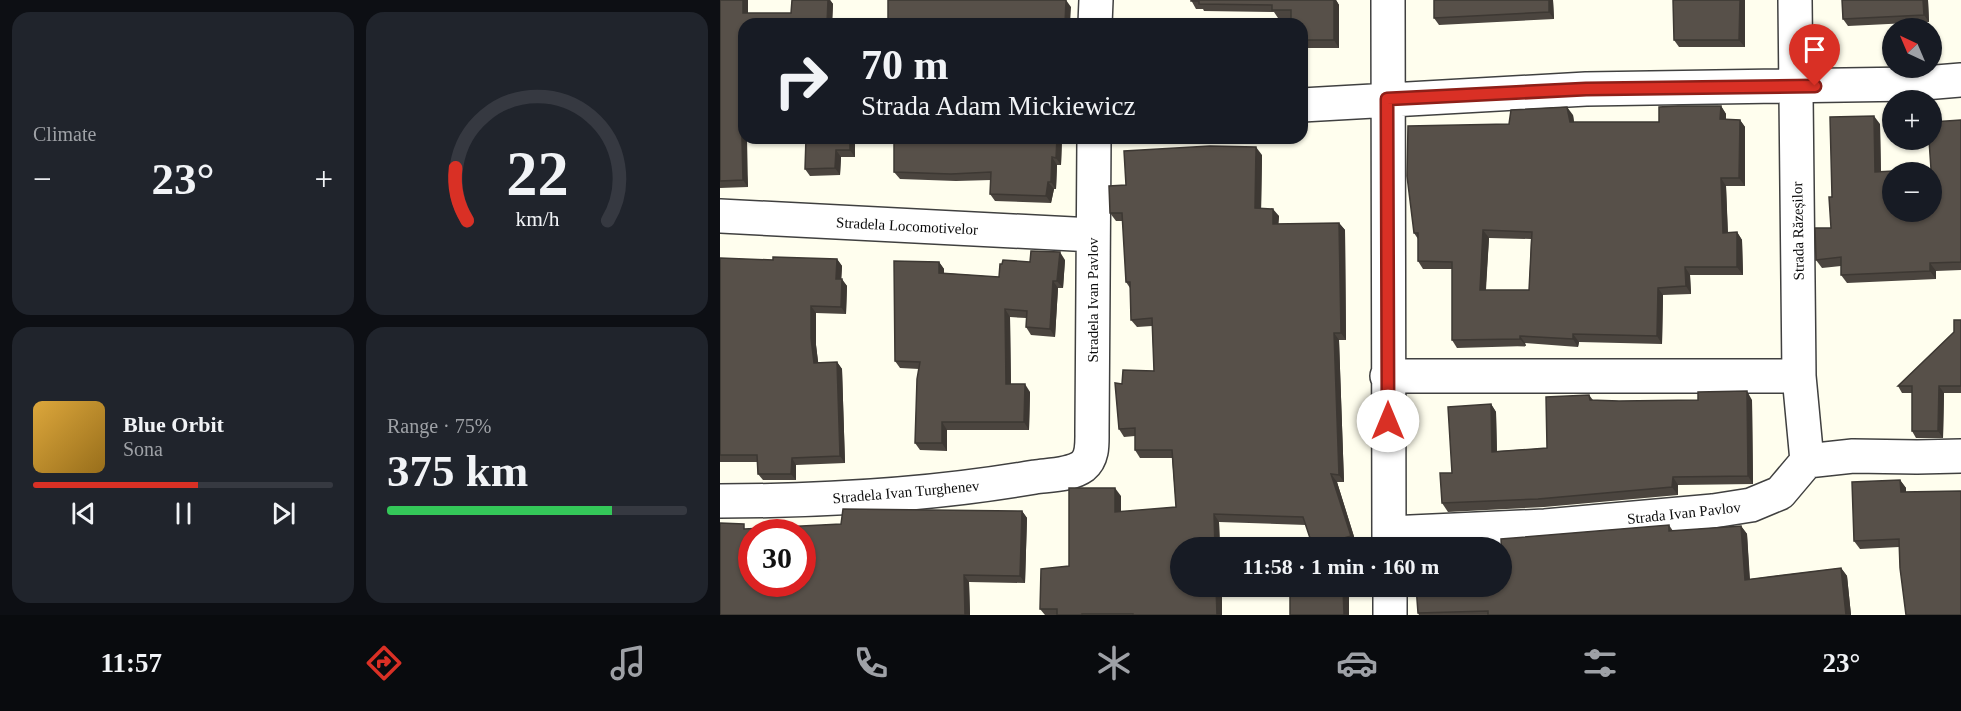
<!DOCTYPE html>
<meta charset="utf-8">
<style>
:root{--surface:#171b24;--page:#20242c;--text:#f1f3f6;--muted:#9ea1a6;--line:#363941;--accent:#d93025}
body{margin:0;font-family:"Times New Roman",serif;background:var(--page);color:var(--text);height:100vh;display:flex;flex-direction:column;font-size:22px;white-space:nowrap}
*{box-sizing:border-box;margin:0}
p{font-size:20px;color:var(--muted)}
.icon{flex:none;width:33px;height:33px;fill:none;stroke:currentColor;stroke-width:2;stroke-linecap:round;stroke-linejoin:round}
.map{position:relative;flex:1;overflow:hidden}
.panel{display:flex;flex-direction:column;gap:12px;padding:12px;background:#0d0f14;width:720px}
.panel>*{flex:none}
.guide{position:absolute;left:18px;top:18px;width:570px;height:126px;border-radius:18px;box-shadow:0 2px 4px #0004;background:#171b24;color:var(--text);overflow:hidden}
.needle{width:39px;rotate:316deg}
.buttons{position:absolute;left:1162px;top:18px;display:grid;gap:12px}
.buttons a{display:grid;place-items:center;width:60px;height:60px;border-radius:50%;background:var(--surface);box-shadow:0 2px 4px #0004;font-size:30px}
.speed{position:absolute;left:18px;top:519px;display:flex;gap:12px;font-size:30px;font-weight:700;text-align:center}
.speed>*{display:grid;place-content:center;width:78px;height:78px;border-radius:50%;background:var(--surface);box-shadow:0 2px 4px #0004;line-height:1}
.speed .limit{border:9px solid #d22;background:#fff;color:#111}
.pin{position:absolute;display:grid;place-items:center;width:51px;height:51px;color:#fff;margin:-62px -26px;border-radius:50% 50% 50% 0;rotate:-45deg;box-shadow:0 0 6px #0007}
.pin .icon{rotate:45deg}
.me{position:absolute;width:66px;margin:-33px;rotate:0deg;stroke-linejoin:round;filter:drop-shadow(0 0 4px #0008)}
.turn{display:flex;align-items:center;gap:21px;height:126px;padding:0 24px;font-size:27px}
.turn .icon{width:78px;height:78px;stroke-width:2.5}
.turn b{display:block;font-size:42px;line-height:51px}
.big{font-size:45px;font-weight:800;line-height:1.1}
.panel .tile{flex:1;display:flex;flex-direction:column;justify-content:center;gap:9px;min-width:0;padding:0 21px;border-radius:18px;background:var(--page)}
.panel .dial{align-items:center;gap:0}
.dial svg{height:156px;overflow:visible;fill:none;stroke:var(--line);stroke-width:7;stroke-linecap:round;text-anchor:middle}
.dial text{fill:var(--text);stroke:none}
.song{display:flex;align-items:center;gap:18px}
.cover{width:72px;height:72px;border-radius:9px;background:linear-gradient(135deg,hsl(40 70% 55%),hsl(40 70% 35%))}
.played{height:6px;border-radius:3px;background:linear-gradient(90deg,var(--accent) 55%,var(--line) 55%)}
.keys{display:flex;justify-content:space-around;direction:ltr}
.heat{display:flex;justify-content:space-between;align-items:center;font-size:33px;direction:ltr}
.charge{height:9px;border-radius:4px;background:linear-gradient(90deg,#34c759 75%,var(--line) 0)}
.panel .tiles{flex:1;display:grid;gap:12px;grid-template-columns:repeat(2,1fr)}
.trip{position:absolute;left:450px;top:537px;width:342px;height:60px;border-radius:30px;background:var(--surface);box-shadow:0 2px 4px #0004;font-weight:800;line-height:60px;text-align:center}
.tab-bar{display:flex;height:96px;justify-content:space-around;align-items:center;background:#090b0e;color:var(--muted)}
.tab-bar .icon{width:42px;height:42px}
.tab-bar .selected{color:var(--accent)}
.tab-bar b{font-size:27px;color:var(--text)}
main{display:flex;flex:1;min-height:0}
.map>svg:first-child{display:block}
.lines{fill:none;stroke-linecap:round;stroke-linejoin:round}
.minor-casing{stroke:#404040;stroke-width:36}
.minor{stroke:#fff;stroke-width:33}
.wall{fill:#4b453f;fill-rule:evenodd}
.shaded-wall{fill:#3d3833}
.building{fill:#575049;stroke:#3d3833;stroke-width:1.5;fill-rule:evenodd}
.route-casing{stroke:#8d1f18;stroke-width:15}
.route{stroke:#d93025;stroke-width:10}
.labels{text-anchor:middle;stroke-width:6;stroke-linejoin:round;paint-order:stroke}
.street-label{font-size:15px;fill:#0d0d0d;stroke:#fff}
</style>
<main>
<section class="panel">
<div class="tiles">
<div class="tile"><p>Climate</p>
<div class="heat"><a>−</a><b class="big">23°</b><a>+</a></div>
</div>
<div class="tile dial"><svg viewBox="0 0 100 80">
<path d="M14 69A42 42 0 1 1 86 69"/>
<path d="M14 69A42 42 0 0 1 8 42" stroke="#d93025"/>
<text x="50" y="56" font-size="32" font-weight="700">22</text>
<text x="50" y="72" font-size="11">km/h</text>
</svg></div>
<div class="tile">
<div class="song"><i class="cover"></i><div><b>Blue Orbit</b><p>Sona</p></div></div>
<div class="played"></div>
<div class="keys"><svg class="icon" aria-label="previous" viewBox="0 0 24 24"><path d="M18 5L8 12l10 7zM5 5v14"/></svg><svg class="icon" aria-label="pause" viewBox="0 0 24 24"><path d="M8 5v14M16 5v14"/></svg><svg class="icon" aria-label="next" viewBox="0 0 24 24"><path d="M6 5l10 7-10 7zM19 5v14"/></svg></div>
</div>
<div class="tile"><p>Range · 75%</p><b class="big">375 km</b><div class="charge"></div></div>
</div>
</section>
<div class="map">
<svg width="1241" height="615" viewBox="0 0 1241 615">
<rect width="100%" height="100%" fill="#fffeee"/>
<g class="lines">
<defs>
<path id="minor" d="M668,0l1,548
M1075,0l4,376 8,85
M375,24l1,-24
M582,105l284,-16 326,-5 49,-4
M0,216l373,19
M667,376h412
M0,501c105,0 211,-6 315,-24 15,-2 36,-2 48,-11 10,-8 9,-22 9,-34l2,-294
M669,533l156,-7 168,-15 38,-6 29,-12 27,-32 46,-5 64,1 44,-1
M670,586v29"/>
</defs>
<use href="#minor" class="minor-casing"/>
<use href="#minor" class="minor"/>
</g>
<path class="wall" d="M0,0l28,13h43l1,-13h38l3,4 -1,20h-88v114l4,49 -28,1z
M471,0h145l3,5v43h-37v-24l-11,-6h-13l-4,-6 -70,-1 -1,-2h-7z
M714,0h119l1,19 -115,6 -5,-7z
M1025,0v47h-66l-5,-7z
M1122,0h86l1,22 -81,4 -5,-7z
M1001,106l5,8v5l14,1 5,7v59h-19l2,47 9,-1 5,8 1,35h-53l1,19 -28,1 -1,49 -83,-2 -1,5 -53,-4 1,3 -69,2 -5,-8v-71h-29l-5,-8v-22l-4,-6 95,-109 64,-9 1,7h85zM769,238l42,1 -2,51h-43z
M1241,120v150l-25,1v8l-89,4 -6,-8v-9l-19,2 -6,-8 15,-32 1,-31 48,-73 1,48 50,-3z
M86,138h256l-1,27h-4l-1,24h-2l-3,14 -56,-2 -5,-7 1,-14 -35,1 -56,-2 -6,-7v-31l-39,-1v17h-14l-1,18 -30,1 -5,-7z
M542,155l-1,53 18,8 -1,8 61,-1 6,7 1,110h-7l5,142h-7l19,61 -14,5h-29l-7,-23 -87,-3 1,26h-40v38h39l3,4v25h-177l-5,-6 29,-43 52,-70v16l55,-5 -4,-49h-32l-5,-8v-14l-11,1 -5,-8 3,-45 32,-13 -2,-45 -15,1 -6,-7 -1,-32 -4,-6 -3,-61h-7l-6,-8 16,-28z
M0,258l53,2 64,-1 5,7 -1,13 6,7 -1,28 -30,-1v32l2,17h19l5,7 3,94 -49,2v15h-33l-5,-6 -1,-12h-37z
M345,260l-2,28h-5l-3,49 -24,-2 -5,-8v-9l-16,-1 1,67 19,8 -1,38h-82v21l-27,-1 -5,-7 4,-74 -19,-1 -5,-7 44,-99 5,7v4l55,4 31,-15z
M1241,320v73h-17l-1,45h-27l-4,-7v-38h-10l-4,-7 56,-54z
M869,395l4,5 26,1 133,-1 1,84 -75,1v10l-134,12 -96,5 -6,-9 10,-30 39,-69 5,8 1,39 50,-3z
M1180,480l6,8v4l-7,55 -39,2 -6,-8z
M302,511l5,7 -2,65 -56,-1 1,33h-250l28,-86 93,-5z
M949,525l4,6 68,-5 6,8 3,45 91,-11 6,8 4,39h-432l-1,-2z"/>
<path class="shaded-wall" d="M23,0h5v21l-5,-8z
M108,0h2l3,4 -1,20h-5z
M346,0l5,7 -1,17h-5z
M611,0h5l3,5v43l-5,-8z
M829,0h4l1,19 -5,-7z
M1020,0h5v47l-6,-7z
M1203,0h5l1,22 -5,-7z
M21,100l3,4v34h3l1,49 -5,-7z
M1001,106l5,8v13l-6,-8z
M847,107l6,8 2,15 -5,-8z
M1154,116l6,8 1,57 -6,-9z
M1020,120l5,7v59l-6,-8z
M130,138h4l1,2v17l-5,-7z
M337,138h5l-1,27 -5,-7z
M536,147l6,8 -1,61 -6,-8z
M116,150l5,7 -1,18 -5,-7z
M332,157l5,8 -1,24 -5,-7z
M1001,178l5,8 2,54 -5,-7z
M328,182l6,7 -3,14 -5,-7z
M553,209l6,7 -1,16 -5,-8z
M619,223l6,7 1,110 -5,-7z
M763,230l6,8 -4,60 -5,-8z
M1017,232l5,8 1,35 -6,-8z
M340,252l5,8 -2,28 -6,-7z
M117,259l5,7 -1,20 -5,-7z
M219,262l5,7v11l-5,-7z
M1210,263l6,8v8l-6,-8z
M965,267l5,8 1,19 -5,-8z
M122,279l5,7 -1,28 -5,-7z
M333,281l5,7 -3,49 -5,-8z
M938,288l5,7 -1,49 -5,-8z
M91,306l5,7v32l3,24 -5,-6 -3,-25z
M285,309l5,8 1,75 -5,-8z
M614,333l5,7 5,142 -5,-7z
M853,334l6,8 -1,5 -5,-8z
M800,336l5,7 1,3 -6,-7z
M117,362l5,7 3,94 -5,-7z
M305,384l5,8 -1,38 -5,-8z
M1219,386l5,7 -1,45 -5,-7z
M1027,391l5,9 1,84 -5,-8z
M771,404l5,8 1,48 -5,-8z
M222,422l5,8v21l-5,-8z
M72,458l4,7v15l-5,-6z
M611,474l6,8 19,61 -5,-7z
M953,477l5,8v10l-6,-8z
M1180,480l6,8v12l-5,-8z
M395,488l6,8v24l-6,-8z
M302,511l5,7 -2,65 -5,-7z
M494,514l5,8 1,26h-5z
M1021,526l6,8 3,54 -5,-8z
M1121,568l6,8 4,39h-5z
M244,575l5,7 1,33h-5z
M496,586h3l3,4v25h-5z
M623,586h4l2,3v26h-5z"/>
<path class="building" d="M0,0h23v13h48l1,-13h36l-1,24h-83v76h-3l2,80 -23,1z
M168,0h178l-1,24h-177z
M471,0h143v40h-32v-16h-11v-14h-19v-5l-73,-1v-3h-8z
M714,0h115v12l-115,6z
M953,0h67l-1,40h-65z
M1122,0h81l1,15 -81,4z
M958,106h43l-1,13 20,1 -1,58h-18l2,55 14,-1v35h-52l1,19 -28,2 -1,48 -84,-2v5l-53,-3v3l-68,1v-78l-34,-1v-28h-4l-7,-57 1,-50 101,-2 2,-14 56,-3 3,15h89v-15zM763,230l49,2 -3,58h-49z
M1154,116l1,56 56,-3 -2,-29h3v-18l29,-2v142l-31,1v8l-89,4v-18l-25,3 -1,-32h16l-2,-31h3l-2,-80zM1173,172h39v40h-39z
M86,138h44v12h-14l-1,18 -30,1z
M174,138h163l-1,20 -4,-1 -1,25h-3l-2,14 -56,-2 1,-22 -40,2 -57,-2z
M490,146l46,1 -1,61 18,1v15l66,-1 2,110h-7l5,142 -8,-1 20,62 -38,11 -10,-30 -89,-3 1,34h-35v38h36l1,29h-84v-1h-51v1h-25v-6h-17l1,-40 28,-3v-78h46v24l61,-5 -4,-57h-37v-22l-16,1 -4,-46 7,1 1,-14 31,1 -2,-53 -21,2 -1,-38h-4l-4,-69h-12l-1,-27 17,-1 -2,-34z
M311,251l29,1 -3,29h-4l-3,48 -24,-2 1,-16 -22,-2 1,75h19l-1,38h-82v21h-27l2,-64 3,-17 -25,-1 -1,-100 45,1v11l60,4 1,-13h2l1,-4 27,2z
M53,257l64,2 -1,20h6l-1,28 -30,-1v32l3,25 23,-1 3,94 -48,2 -1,16h-33l-1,-19h-37v-197l53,2z
M1234,320h7v66h-22l-1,45h-26v-45h-14l56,-54z
M1027,391l1,85 -75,1 -1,10 -134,12 -96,4 -2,-30h12l-4,-66 43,-3 1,48 55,-4 -1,-51 43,-2 1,5 29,1 79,-1v-8z
M1180,480l1,12 60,-1v124h-55l-6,-47 -1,-29 -45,2 -2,-59z
M123,509l179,2 -2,65 -56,-1 1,40h-245v-92l24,1v5l97,-5zM32,532h50v52h-50z
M949,525v6l72,-5 4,54 96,-12 5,47h-358v-4l-70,2 -2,-27h86v-26l-1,-21z
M570,586h53l1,29h-54z"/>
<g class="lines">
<defs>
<path id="route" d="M668,421l-1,-322 199,-10 229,-3"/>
</defs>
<use href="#route" class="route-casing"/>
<use href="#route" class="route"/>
</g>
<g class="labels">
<g class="street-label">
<text transform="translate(187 226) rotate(3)" y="5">Stradela Locomotivelor</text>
<text transform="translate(1078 231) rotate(-91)" y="5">Strada Răzeșilor</text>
<text transform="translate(373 300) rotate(-90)" y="5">Stradela Ivan Pavlov</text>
<text transform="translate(186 492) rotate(-5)" y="5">Stradela Ivan Turghenev</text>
<text transform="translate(964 513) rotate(-6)" y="5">Strada Ivan Pavlov</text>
</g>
</g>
</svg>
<div class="buttons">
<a><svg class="needle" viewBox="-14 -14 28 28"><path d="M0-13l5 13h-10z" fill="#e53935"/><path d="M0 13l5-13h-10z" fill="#9ea1a6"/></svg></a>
<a>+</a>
<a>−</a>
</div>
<div class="speed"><div class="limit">30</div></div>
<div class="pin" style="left:1095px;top:86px;background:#d93025"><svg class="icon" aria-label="arrive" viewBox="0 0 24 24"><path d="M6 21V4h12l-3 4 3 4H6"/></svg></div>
<svg class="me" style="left:668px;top:421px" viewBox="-20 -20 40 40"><circle r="19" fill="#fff"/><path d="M0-13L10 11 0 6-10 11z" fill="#d93025"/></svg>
<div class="trip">11:58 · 1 min · 160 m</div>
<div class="guide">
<div class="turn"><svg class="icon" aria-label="right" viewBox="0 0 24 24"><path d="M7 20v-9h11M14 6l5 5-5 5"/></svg><div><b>70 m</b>Strada Adam Mickiewicz</div></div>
</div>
</div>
</main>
<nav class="tab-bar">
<b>11:57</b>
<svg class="icon selected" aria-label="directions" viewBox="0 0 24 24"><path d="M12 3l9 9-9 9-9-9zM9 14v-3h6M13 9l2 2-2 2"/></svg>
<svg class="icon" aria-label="music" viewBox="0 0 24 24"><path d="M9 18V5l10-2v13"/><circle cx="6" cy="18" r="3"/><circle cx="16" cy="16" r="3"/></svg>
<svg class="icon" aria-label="phone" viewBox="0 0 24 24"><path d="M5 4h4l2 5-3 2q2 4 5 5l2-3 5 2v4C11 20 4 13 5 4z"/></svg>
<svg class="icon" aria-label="climate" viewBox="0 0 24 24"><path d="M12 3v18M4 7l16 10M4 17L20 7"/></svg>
<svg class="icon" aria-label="car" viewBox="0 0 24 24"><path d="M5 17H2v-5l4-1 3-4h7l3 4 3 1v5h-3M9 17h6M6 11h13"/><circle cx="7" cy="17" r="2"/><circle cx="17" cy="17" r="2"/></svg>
<svg class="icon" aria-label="filters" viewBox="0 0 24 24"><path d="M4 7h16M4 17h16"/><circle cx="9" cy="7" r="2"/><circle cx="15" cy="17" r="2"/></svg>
<b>23°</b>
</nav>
